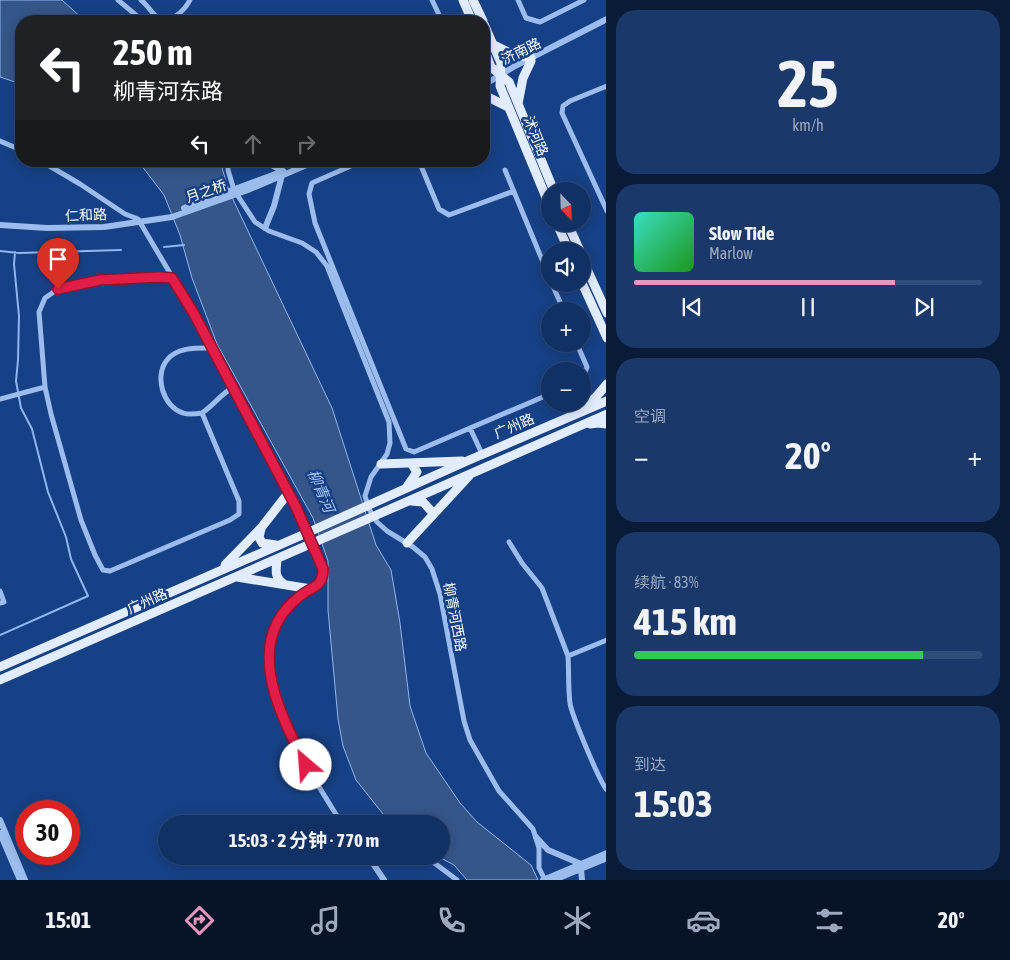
<!DOCTYPE html>
<html lang="zh">
<meta charset="utf-8">
<style>
:root{--surface:#113164;--page:#1a396a;--text:#f1f3f6;--muted:#9ca9bf;--line:#304c78;--accent:#e797bd}
body{margin:0;font-family:"Asap Condensed","Noto Sans SC",sans-serif;background:var(--page);color:var(--text);height:100vh;display:flex;flex-direction:column;font-size:19px;white-space:nowrap}
*{box-sizing:border-box;margin:0}
p{font-size:16px;color:var(--muted)}
.icon{flex:none;width:28px;height:28px;fill:none;stroke:currentColor;stroke-width:2;stroke-linecap:round;stroke-linejoin:round}
.map{position:relative;flex:1;overflow:hidden}
.panel{display:flex;flex-direction:column;gap:10px;padding:10px;background:#091b37;width:404px}
.panel>*{flex:none}
.banner{position:absolute;left:15px;top:15px;width:475px;height:152px;border-radius:20px;box-shadow:0 2px 12px #0003,0 0 0 1px var(--line);background:#202124;color:#fff;overflow:hidden}
.needle{width:32px;rotate:157deg}
.fabs{position:absolute;left:541px;top:182px;display:grid;gap:10px}
.fabs a{display:grid;place-items:center;width:50px;height:50px;border-radius:50%;background:var(--surface);box-shadow:0 2px 12px #0003,0 0 0 1px var(--line);font-size:25px}
.speed{position:absolute;left:15px;top:800px;display:flex;gap:10px;font-size:25px;font-weight:700;text-align:center}
.speed>*{display:grid;place-content:center;width:65px;height:65px;border-radius:50%;background:var(--surface);box-shadow:0 2px 12px #0003,0 0 0 1px var(--line);line-height:1}
.speed .limit{border:8px solid #d22;background:#fff;color:#111}
.pin{position:absolute;display:grid;place-items:center;width:42px;height:42px;color:#fff;margin:-51px -21px;border-radius:50% 50% 50% 0;rotate:-45deg;box-shadow:0 0 5px #0007}
.pin .icon{rotate:45deg}
.me{position:absolute;width:55px;margin:-28px;rotate:333deg;stroke-linejoin:round;filter:drop-shadow(0 0 4px #0008)}
.turn{display:flex;align-items:center;gap:18px;height:105px;padding:0 15px;font-size:22px}
.turn .icon{width:65px;height:65px;stroke-width:2.5}
.turn b{display:block;font-size:35px;line-height:42px}
.lanes{display:flex;align-items:center;height:48px;padding:0 15px;background:#0003;justify-content:center;gap:25px;direction:ltr}
.lanes .off{opacity:.35}
.big{font-size:38px;font-weight:700;line-height:1.1}
.panel .tile{flex:1;display:flex;flex-direction:column;justify-content:center;gap:8px;min-width:0;padding:0 18px;border-radius:20px;background:var(--page)}
.panel .dial{align-items:center;gap:0}
.dial b{font-size:65px;line-height:1}
.song{display:flex;align-items:center;gap:15px}
.cover{width:60px;height:60px;border-radius:8px;background:linear-gradient(135deg,hsl(170 70% 55%),hsl(120 70% 35%))}
.played{height:5px;border-radius:2px;background:linear-gradient(90deg,var(--accent) 75%,var(--line) 75%)}
.keys{display:flex;justify-content:space-around;direction:ltr}
.heat{display:flex;justify-content:space-between;align-items:center;font-size:28px;direction:ltr}
.charge{height:8px;border-radius:4px;background:linear-gradient(90deg,#34c759 83%,var(--line) 0)}
.trip{position:absolute;left:158px;top:815px;width:292px;height:50px;border-radius:25px;background:var(--surface);box-shadow:0 2px 12px #0003,0 0 0 1px var(--line);font-weight:700;line-height:50px;text-align:center}
.tabs{display:flex;height:80px;justify-content:space-around;align-items:center;background:#071428;color:var(--muted)}
.tabs .icon{width:35px;height:35px}
.tabs .active{color:var(--accent)}
.tabs b{font-size:22px;color:var(--text)}
main{display:flex;flex:1;min-height:0}
.map>svg:first-child{display:block}
.water{fill:#365689;stroke:#8eb6f0}
.lines{fill:none;stroke-linecap:round;stroke-linejoin:round}
.stream{stroke:#8eb6f0;stroke-width:2}
.minor{stroke:#9cbced;stroke-width:5}
.tertiary{stroke:#9cbced;stroke-width:6}
.primary{stroke:#e2ecff;stroke-width:9}
.route-casing{stroke:#92132f;stroke-width:12}
.route{stroke:#e11d48;stroke-width:9}
.labels{text-anchor:middle;stroke-width:5;stroke-linejoin:round;paint-order:stroke}
.street-label{font-size:14px;fill:#fff;stroke:#174186}
.water-label{font-size:15px;font-style:italic;fill:#a8c6f5;stroke:#174186}
</style>
<main>
<div class="map">
<svg width="607" height="880" viewBox="0 0 607 880">
<rect width="100%" height="100%" fill="#174186"/>
<path class="water" d="M0,0h62l23,21h-64v63l-21,-7z
M138,161h82l9,30 103,217 44,137 15,25 9,53 10,83 16,47 34,50 17,19 54,43 7,15h-71l-13,-15 -17,-9h4v-32h-50l-35,-44 -13,-34 -5,-27 -10,-109v-49l-15,-43 -96,-174 -25,-66 -12,-43 -16,-40z"/>
<g class="lines">
<path class="stream" d="M164,247l20,-2
M0,251l19,2 102,-3
M0,635l88,-39 -17,-37 -5,-22 -18,-45 -16,-63 -11,-21 -5,-27 2,-21 1,-44 -5,-52 1,-12"/>
<path class="minor" d="M118,0l25,21
M141,0c9,7 13,19 25,21
M432,0l10,21
M518,0l8,18 14,4 44,-22
M166,21c11,-4 19,-11 24,-21
M607,86l-37,15 -7,5 -1,7 45,98
M0,141l21,9
M41,161l39,23 45,30 13,5 55,93 87,164 16,31 27,62c0,19 -11,17 -23,27 -7,5 -14,13 -19,19 -40,56 31,160 61,209
M228,161v9l6,20 21,32 14,9 33,12 14,9 11,14 62,156 1,21 -3,11 -16,23 -6,19 4,13 8,13 10,9 26,16 12,10 7,12 8,25 24,127 6,19 29,51 34,38 6,19v20l6,12
M362,161l-50,22 -3,11 6,29 91,226 8,3 136,-58
M419,161l20,48 10,6 65,-24
M505,170l45,109
M173,278l-13,-1 -61,3 -27,5 -14,4 -13,9 -6,14 6,75 6,27 30,106 14,35 8,15 7,1 120,-51 9,-6v-13l-37,-88c12,-8 18,-18 30,-25
M552,284l12,27
M577,344l10,23 -5,13
M0,399l45,-12
M202,413c-6,1 -13,2 -19,0 -20,-6 -29,-37 -16,-53 10,-13 30,-12 44,-12
M470,428l12,26
M509,542l13,21 20,25 26,68
M0,591l4,11 -4,1
M607,640l-39,16c1,15 0,32 2,47 1,10 30,80 37,87
M425,856l32,24"/>
<path class="tertiary" d="M484,85l31,-19 92,-47
M264,161l19,10
M184,208l94,-35
M0,225l47,3 57,-1 68,-10 76,-27 68,-29
M265,228l9,-22 8,-31
M0,820l25,60
M0,833l20,47
M536,837l12,13 33,14
M368,856l16,24
M581,869l1,11
M543,880l64,-27
M554,880l53,-22"/>
<path class="primary" d="M463,0l9,21
M473,0l10,21
M484,24l17,39 -1,23 50,121
M492,44l20,10 19,4
M484,49l7,18 18,15 45,109
M484,95l24,12
M518,104l5,-26 8,-17
M557,224l12,27
M568,224l12,27
M582,258l25,55
M582,283l25,55
M582,409l14,-12 11,-13
M590,424l8,-1 9,1
M381,464l81,-3
M406,488l11,-16 -6,-9
M411,501l12,1 10,11
M261,529l-2,8 3,6 14,2
M407,543l62,-67
M277,560c-1,10 -3,18 7,24
M225,565l36,-37 28,-36
M237,577l74,12
M0,667l300,-131 167,-75 140,-60
M0,680l607,-266"/>
</g>
<g class="lines">
<defs>
<path id="route" d="M58,289l42,-9 60,-3 12,1 21,34 103,195 27,62c0,19 -11,17 -23,27 -59,45 -20,118 6,169"/>
</defs>
<use href="#route" class="route-casing"/>
<use href="#route" class="route"/>
</g>
<g class="labels">
<g class="street-label">
<text transform="translate(521 51) rotate(-26)" y="5">济南路</text>
<text transform="translate(536 136) rotate(68)" y="5">沭河路</text>
<text transform="translate(206 191) rotate(-19)" y="5">月之桥</text>
<text transform="translate(86 215) rotate(-3)" y="5">仁和路</text>
<text transform="translate(514 426) rotate(-23)" y="5">广州路</text>
<text transform="translate(147 601) rotate(-24)" y="5">广州路</text>
<text transform="translate(455 617) rotate(79)" y="5">柳青河西路</text>
</g>
<g class="water-label">
<text transform="translate(321 491) rotate(67)" y="5">柳青河</text>
</g>
</g>
</svg>
<div class="fabs">
<a><svg class="needle" viewBox="-14 -14 28 28"><path d="M0-13l5 13h-10z" fill="#e53935"/><path d="M0 13l5-13h-10z" fill="#9ca9bf"/></svg></a>
<a><svg class="icon" aria-label="sound" viewBox="0 0 24 24"><path d="M4 9h4l5-4v14l-5-4H4zM17 9q2 3 0 6"/></svg></a>
<a>+</a>
<a>−</a>
</div>
<div class="speed"><div class="limit">30</div></div>
<div class="pin" style="left:58px;top:289px;background:#d93025"><svg class="icon" aria-label="arrive" viewBox="0 0 24 24"><path d="M6 21V4h12l-3 4 3 4H6"/></svg></div>
<svg class="me" style="left:306px;top:765px" viewBox="-20 -20 40 40"><circle r="19" fill="#fff"/><path d="M0-13L10 11 0 6-10 11z" fill="#e11d48"/></svg>
<div class="trip">15:03 · 2 分钟 · 770 m</div>
<div class="banner">
<div class="turn"><svg class="icon" aria-label="left" viewBox="0 0 24 24"><path d="M17 20v-9H6M10 6l-5 5 5 5"/></svg><div><b>250 m</b>柳青河东路</div></div>
<div class="lanes"><svg class="icon" aria-label="left" viewBox="0 0 24 24"><path d="M17 20v-9H6M10 6l-5 5 5 5"/></svg><svg class="icon off" aria-label="ahead" viewBox="0 0 24 24"><path d="M12 20V5M6 11l6-6 6 6"/></svg><svg class="icon off" aria-label="right" viewBox="0 0 24 24"><path d="M7 20v-9h11M14 6l5 5-5 5"/></svg></div>
</div>
</div>
<section class="panel">
<div class="tile dial"><b>25</b><p>km/h</p></div>
<div class="tile">
<div class="song"><i class="cover"></i><div><b>Slow Tide</b><p>Marlow</p></div></div>
<div class="played"></div>
<div class="keys"><svg class="icon" aria-label="previous" viewBox="0 0 24 24"><path d="M18 5L8 12l10 7zM5 5v14"/></svg><svg class="icon" aria-label="pause" viewBox="0 0 24 24"><path d="M8 5v14M16 5v14"/></svg><svg class="icon" aria-label="next" viewBox="0 0 24 24"><path d="M6 5l10 7-10 7zM19 5v14"/></svg></div>
</div>
<div class="tile"><p>空调</p>
<div class="heat"><a>−</a><b class="big">20°</b><a>+</a></div>
</div>
<div class="tile"><p>续航 · 83%</p><b class="big">415 km</b><div class="charge"></div></div>
<div class="tile"><p>到达</p><b class="big">15:03</b></div>
</section>
</main>
<nav class="tabs">
<b>15:01</b>
<svg class="icon active" aria-label="directions" viewBox="0 0 24 24"><path d="M12 3l9 9-9 9-9-9zM9 14v-3h6M13 9l2 2-2 2"/></svg>
<svg class="icon" aria-label="music" viewBox="0 0 24 24"><path d="M9 18V5l10-2v13"/><circle cx="6" cy="18" r="3"/><circle cx="16" cy="16" r="3"/></svg>
<svg class="icon" aria-label="phone" viewBox="0 0 24 24"><path d="M5 4h4l2 5-3 2q2 4 5 5l2-3 5 2v4C11 20 4 13 5 4z"/></svg>
<svg class="icon" aria-label="climate" viewBox="0 0 24 24"><path d="M12 3v18M4 7l16 10M4 17L20 7"/></svg>
<svg class="icon" aria-label="car" viewBox="0 0 24 24"><path d="M5 17H2v-5l4-1 3-4h7l3 4 3 1v5h-3M9 17h6M6 11h13"/><circle cx="7" cy="17" r="2"/><circle cx="17" cy="17" r="2"/></svg>
<svg class="icon" aria-label="filters" viewBox="0 0 24 24"><path d="M4 7h16M4 17h16"/><circle cx="9" cy="7" r="2"/><circle cx="15" cy="17" r="2"/></svg>
<b>20°</b>
</nav>
